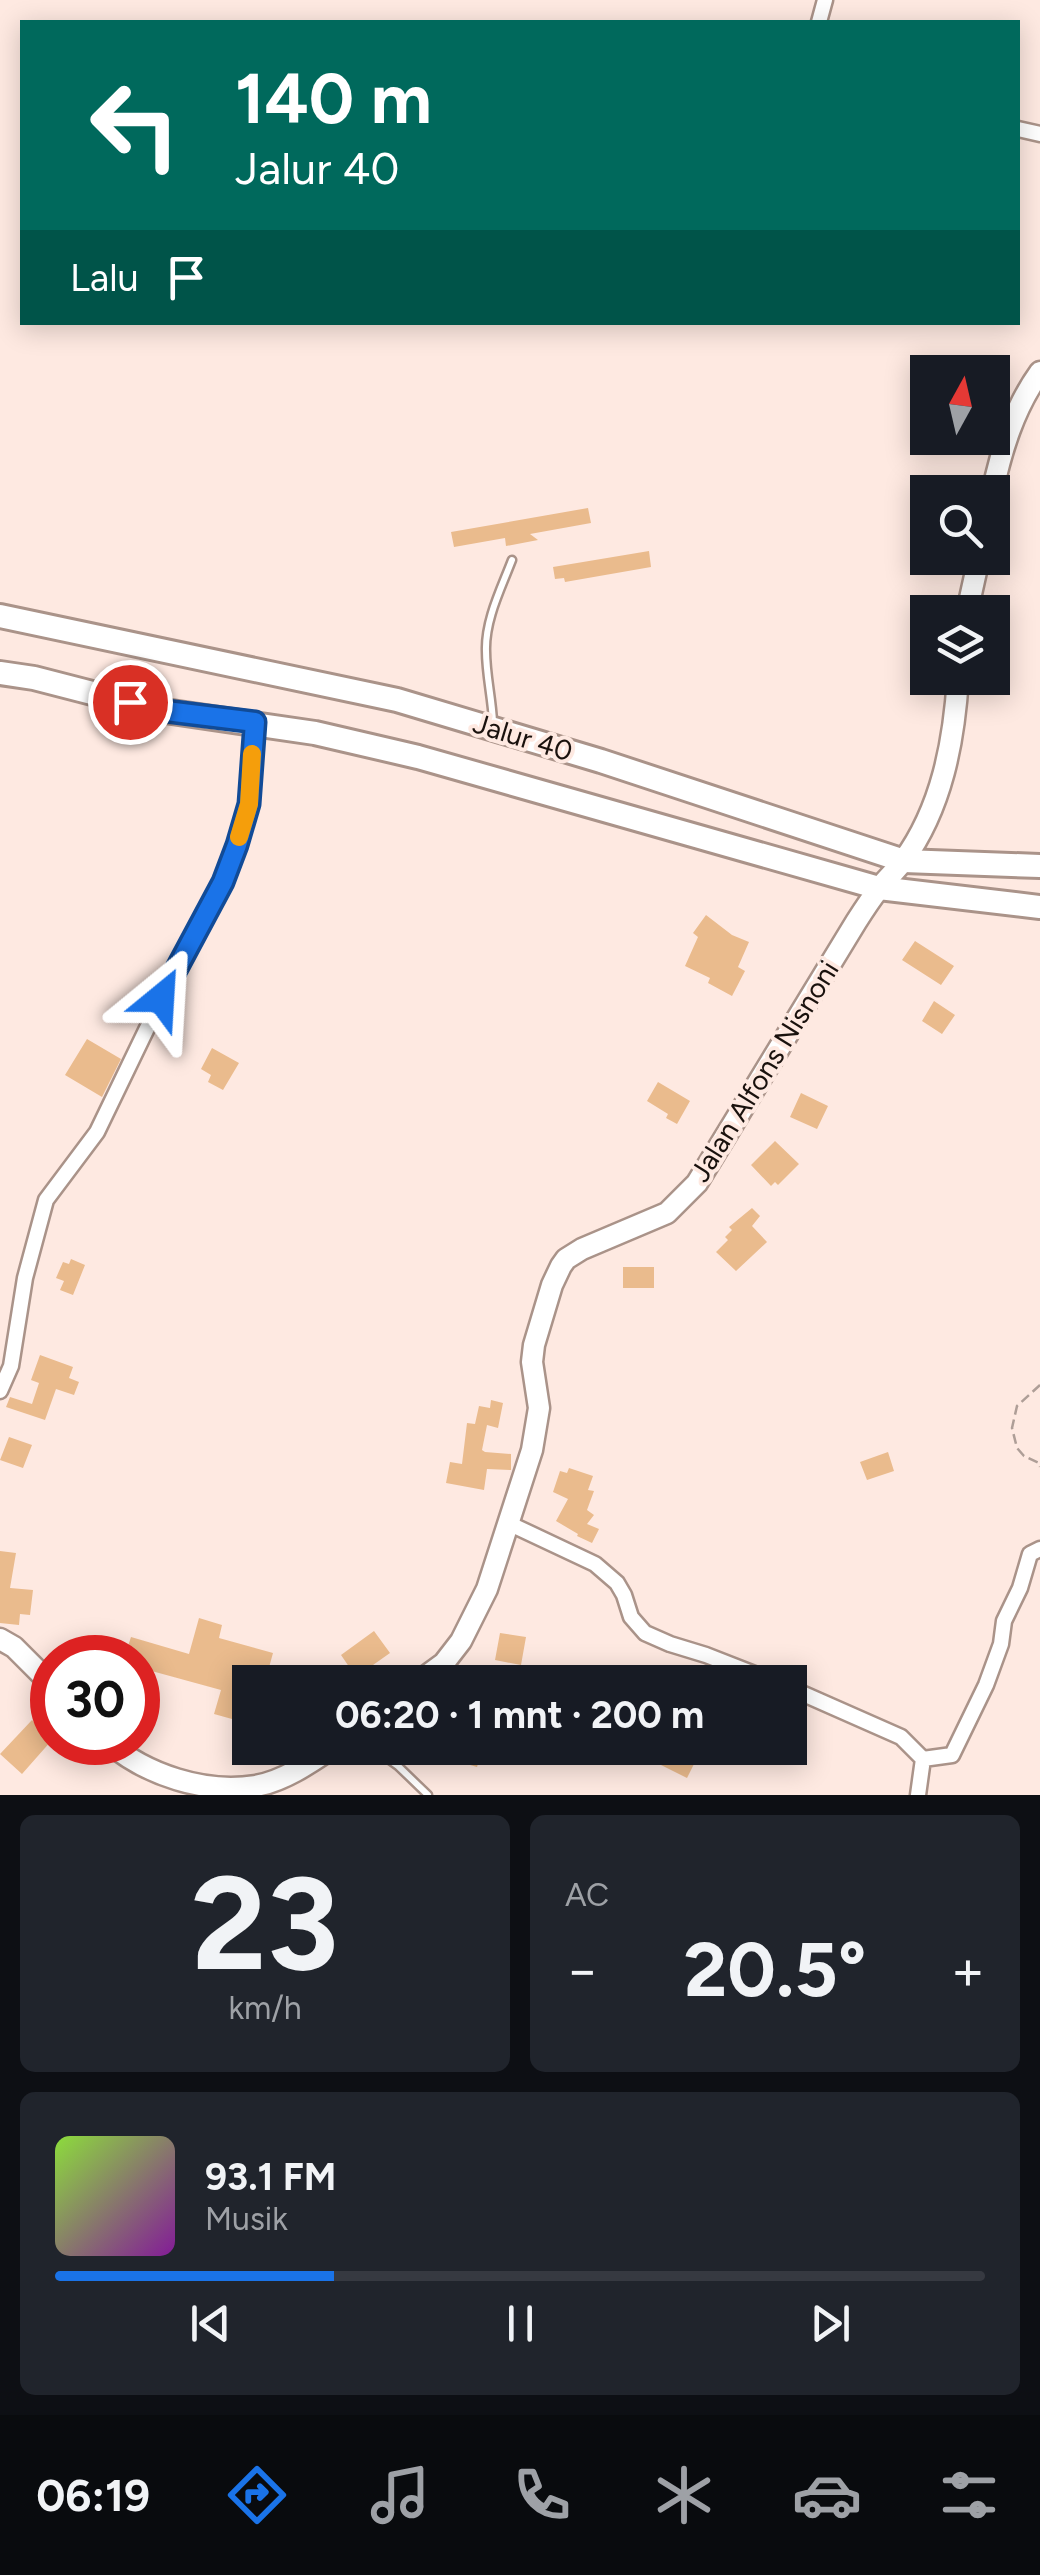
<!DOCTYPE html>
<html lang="id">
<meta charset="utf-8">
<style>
:root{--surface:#171b24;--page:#20242c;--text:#f1f3f6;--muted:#9ea1a6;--line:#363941;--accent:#1a73e8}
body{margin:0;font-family:Figtree,sans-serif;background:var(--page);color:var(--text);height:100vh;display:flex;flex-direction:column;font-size:38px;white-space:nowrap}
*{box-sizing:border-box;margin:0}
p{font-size:32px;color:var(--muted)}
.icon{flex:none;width:55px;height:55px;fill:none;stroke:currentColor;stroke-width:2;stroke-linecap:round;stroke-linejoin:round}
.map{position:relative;height:1795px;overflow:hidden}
.details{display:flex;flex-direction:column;gap:20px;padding:20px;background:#0d0f14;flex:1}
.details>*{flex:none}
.hud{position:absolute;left:20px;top:20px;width:1000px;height:305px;border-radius:0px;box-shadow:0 5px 25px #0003;background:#00695c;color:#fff;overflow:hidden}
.needle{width:65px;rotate:8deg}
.fabs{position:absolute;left:910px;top:355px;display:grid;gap:20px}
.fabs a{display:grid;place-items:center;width:100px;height:100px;border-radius:0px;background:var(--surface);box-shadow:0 5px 25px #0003;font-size:50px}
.speed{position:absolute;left:30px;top:1635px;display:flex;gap:20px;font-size:50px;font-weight:700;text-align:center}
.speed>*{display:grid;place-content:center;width:130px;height:130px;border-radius:50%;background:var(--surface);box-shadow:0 5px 25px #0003;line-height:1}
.speed .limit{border:15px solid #d22;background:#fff;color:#111}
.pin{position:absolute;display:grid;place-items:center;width:85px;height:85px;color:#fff;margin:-42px;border:5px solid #fff;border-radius:50%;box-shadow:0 2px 10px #0007}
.me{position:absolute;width:110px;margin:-55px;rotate:27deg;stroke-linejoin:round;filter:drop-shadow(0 0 8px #0008)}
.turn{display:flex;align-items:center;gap:35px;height:210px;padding:0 50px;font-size:45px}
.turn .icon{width:130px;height:130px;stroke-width:2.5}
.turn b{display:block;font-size:70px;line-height:85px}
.then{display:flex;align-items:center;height:95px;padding:0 50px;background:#0003;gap:20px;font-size:38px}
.big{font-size:75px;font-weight:700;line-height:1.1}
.details .card{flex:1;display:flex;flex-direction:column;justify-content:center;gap:15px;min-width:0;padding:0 35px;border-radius:15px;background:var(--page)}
.details .dial{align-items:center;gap:0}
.dial b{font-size:130px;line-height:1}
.song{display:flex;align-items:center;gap:30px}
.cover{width:120px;height:120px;border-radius:15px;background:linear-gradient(135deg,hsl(90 70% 55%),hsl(290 70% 35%))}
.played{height:10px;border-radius:5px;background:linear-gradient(90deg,var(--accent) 30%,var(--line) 30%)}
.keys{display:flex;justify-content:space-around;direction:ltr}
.heat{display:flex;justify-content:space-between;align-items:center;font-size:55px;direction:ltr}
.details .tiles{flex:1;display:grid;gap:20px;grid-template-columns:1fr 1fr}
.card:last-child{grid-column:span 2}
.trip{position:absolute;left:232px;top:1665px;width:575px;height:100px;border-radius:0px;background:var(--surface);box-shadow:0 5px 25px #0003;font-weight:700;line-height:100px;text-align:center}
.menu{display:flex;height:160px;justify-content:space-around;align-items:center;background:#090b0e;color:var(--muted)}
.menu .icon{width:70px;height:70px}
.menu .on{color:var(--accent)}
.menu b{font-size:45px;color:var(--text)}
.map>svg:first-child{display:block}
.building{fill:#eabb8d}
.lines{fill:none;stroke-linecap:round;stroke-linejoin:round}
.service-casing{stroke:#aa9389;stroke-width:11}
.minor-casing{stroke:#aa9389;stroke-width:19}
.secondary-casing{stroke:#aa9389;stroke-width:25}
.trunk-casing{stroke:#aa9389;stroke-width:28}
.path{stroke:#ae9e97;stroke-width:2.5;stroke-dasharray:10 5;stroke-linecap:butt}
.service{stroke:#fff;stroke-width:6}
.minor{stroke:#fff;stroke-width:14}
.secondary{stroke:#fff;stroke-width:20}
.trunk{stroke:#fff;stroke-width:22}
.route-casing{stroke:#114b97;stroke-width:25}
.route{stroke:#1a73e8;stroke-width:18}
.slow{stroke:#f59e0b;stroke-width:18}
.labels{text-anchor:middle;stroke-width:8;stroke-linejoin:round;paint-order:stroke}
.street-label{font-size:28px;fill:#19110d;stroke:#fee9e1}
</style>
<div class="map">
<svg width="1040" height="1795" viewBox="0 0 1040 1795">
<rect width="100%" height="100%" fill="#fee9e1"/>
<path class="building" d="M588,508l3,15 -61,11 8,6 -32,6 -1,-8 -51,9 -3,-15z
M649,551l2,16 -86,15 -1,-4 -9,1 -2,-12z
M706,915l26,20 17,7 -11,25 7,4 -13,25 -24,-13 2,-5 -25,-12 13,-29 -5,-4z
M915,941l39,25 -13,19 -39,-25z
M934,1001l21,14 -13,19 -20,-13z
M87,1039l34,20 -19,38 -37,-22z
M212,1048l27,15 -16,27 -15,-8 3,-7 -10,-6z
M658,1082l32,19 -13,23 -11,-6 2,-4 -21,-13z
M801,1093l27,13 -11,23 -27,-12z
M775,1141l24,23 -21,21 -3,-3 -4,4 -20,-21z
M752,1208l8,8 -8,10 15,16 -31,29 -20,-19 12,-12 -3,-3 7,-7 -3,-3z
M71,1259l14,6 -12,30 -13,-5 4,-9 -8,-3 7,-16 6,2z
M623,1267h31v21h-31z
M40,1355l33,12 -4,11 10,4 -5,13 -18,-6 -11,31 -39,-13 4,-10 22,7 7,-21 -8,-3z
M491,1400l12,3 -5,25 -11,-3 -5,25 3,2 26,2v16l-24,-1 -3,21 -38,-7 4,-21 12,2 5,-41 8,1 4,-18 11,2z
M9,1437l23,8 -9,23 -23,-8z
M888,1452l6,19 -27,9 -7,-18z
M569,1468l24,8 -5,14 6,1 -7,19 7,5 -7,9 12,5 -7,14 -15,-7 1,-2 -22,-13 12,-22 -15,-7 7,-21 7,2z
M0,1551l16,2 -6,35 23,2 -3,25 -10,-1 -1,11 -19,-2z
M199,1618l23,7 -3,13 54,15 -8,29h-15v42l-36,-10 7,-24 -73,-20 -10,26v-38h-14l7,-21 58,17z
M374,1631l16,22 -34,24 -15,-22z
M500,1633l26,4 -5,28 -26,-5z
M32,1720l20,20 -30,34 -22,-20z
M429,1748h54l-6,19 -28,-8v-2l-20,-6z
M668,1748h34l-15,30 -28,-14z"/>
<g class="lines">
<defs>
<path id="service" d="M493,722c-1,-24 -7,-47 -7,-71 -1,-31 15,-62 26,-91
M373,1748l25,18 30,29"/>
<path id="minor" d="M819,22l6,-22
M1018,129l22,5
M0,1391l11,-25 14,-88 21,-78 51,-68 81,-168 45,-81 26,-79 6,-82
M508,1523l87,41 22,19 7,12 7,22 14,16 25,11 36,11 69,27
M790,1688l111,49 22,22 29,-4 34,-70 15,-41 3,-23 16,-33 10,-34 10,-5
M918,1795l5,-36"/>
<path id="secondary" d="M992,494c9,-43 22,-86 48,-122
M967,612l12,-54
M0,1639l14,8 38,38
M418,1682l26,-19 17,-22 26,-52 45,-139 7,-42 -7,-46 2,-17 18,-60 9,-19 5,-7 16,-10 85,-36 30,-30 159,-261c7,-11 14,-22 22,-32 7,-10 18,-19 25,-29 39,-53 51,-120 55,-183
M108,1742c38,33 97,52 147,44 27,-4 55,-23 77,-38"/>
<path id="trunk" d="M0,616l397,84 204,61 303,100 136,5
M0,673l34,5 124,32 157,23 103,24 461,131 161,19"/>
</defs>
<use href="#service" class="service-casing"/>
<use href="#minor" class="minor-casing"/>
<use href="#secondary" class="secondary-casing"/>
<use href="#trunk" class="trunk-casing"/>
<path class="path" d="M1040,1385l-23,21 -5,22 5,20 7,8 15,7 1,4"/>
<use href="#service" class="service"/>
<use href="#minor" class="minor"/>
<use href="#secondary" class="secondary"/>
<use href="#trunk" class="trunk"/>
</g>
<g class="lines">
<defs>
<path id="route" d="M130,702l28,8 97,12 -6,82 -12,41 -14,37 -62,116"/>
</defs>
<use href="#route" class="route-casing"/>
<use href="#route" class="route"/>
<path class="slow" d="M239,837l10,-33 3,-50"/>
</g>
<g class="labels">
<g class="street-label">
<text transform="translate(523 737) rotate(17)" y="10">Jalur 40</text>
<text transform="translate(764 1071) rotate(-58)" y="10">Jalan Alfons Nisnoni</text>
</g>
</g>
</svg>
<div class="fabs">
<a><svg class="needle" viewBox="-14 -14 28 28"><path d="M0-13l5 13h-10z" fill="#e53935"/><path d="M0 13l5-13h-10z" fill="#9ea1a6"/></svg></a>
<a><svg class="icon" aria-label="search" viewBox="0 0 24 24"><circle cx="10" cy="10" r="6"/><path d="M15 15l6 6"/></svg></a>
<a><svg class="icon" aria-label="layers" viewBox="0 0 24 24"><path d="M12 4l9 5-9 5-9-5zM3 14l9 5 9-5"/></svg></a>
</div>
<div class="speed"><div class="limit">30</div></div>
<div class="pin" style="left:130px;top:702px;background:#d93025"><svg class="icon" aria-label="arrive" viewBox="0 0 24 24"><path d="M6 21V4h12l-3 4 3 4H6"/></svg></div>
<svg class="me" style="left:161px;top:998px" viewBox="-20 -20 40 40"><path d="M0-17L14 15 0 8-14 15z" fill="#1a73e8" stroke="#fff" stroke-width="4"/></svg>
<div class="trip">06:20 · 1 mnt · 200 m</div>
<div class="hud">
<div class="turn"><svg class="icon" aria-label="left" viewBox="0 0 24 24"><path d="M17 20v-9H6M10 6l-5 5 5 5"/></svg><div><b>140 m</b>Jalur 40</div></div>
<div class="then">Lalu<svg class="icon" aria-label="arrive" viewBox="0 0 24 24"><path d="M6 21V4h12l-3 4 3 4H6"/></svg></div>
</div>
</div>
<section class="details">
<div class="tiles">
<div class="card dial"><b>23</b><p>km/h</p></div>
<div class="card"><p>AC</p>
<div class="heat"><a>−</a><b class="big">20.5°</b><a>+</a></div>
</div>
<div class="card">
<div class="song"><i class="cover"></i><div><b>93.1 FM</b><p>Musik</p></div></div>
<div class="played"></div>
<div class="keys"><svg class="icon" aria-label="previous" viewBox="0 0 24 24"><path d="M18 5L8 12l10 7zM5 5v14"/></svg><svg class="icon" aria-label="pause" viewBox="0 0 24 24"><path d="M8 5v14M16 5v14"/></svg><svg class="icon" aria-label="next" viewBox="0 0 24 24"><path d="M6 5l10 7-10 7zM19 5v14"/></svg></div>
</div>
</div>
</section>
<nav class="menu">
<b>06:19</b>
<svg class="icon on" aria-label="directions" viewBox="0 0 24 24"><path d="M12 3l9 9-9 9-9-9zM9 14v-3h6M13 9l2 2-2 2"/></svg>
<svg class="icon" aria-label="music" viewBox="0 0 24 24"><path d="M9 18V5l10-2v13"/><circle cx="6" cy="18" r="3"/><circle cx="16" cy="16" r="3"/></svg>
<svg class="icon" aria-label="phone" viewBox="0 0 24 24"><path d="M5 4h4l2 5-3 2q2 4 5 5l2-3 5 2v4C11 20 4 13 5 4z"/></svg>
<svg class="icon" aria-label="climate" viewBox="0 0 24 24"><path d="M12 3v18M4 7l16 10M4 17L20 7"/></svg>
<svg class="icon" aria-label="car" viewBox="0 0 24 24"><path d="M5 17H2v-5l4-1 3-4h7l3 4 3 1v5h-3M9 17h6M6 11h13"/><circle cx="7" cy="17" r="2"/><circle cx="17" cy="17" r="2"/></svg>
<svg class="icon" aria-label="filters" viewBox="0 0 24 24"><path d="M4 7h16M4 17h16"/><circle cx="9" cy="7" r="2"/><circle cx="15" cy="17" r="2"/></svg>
</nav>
